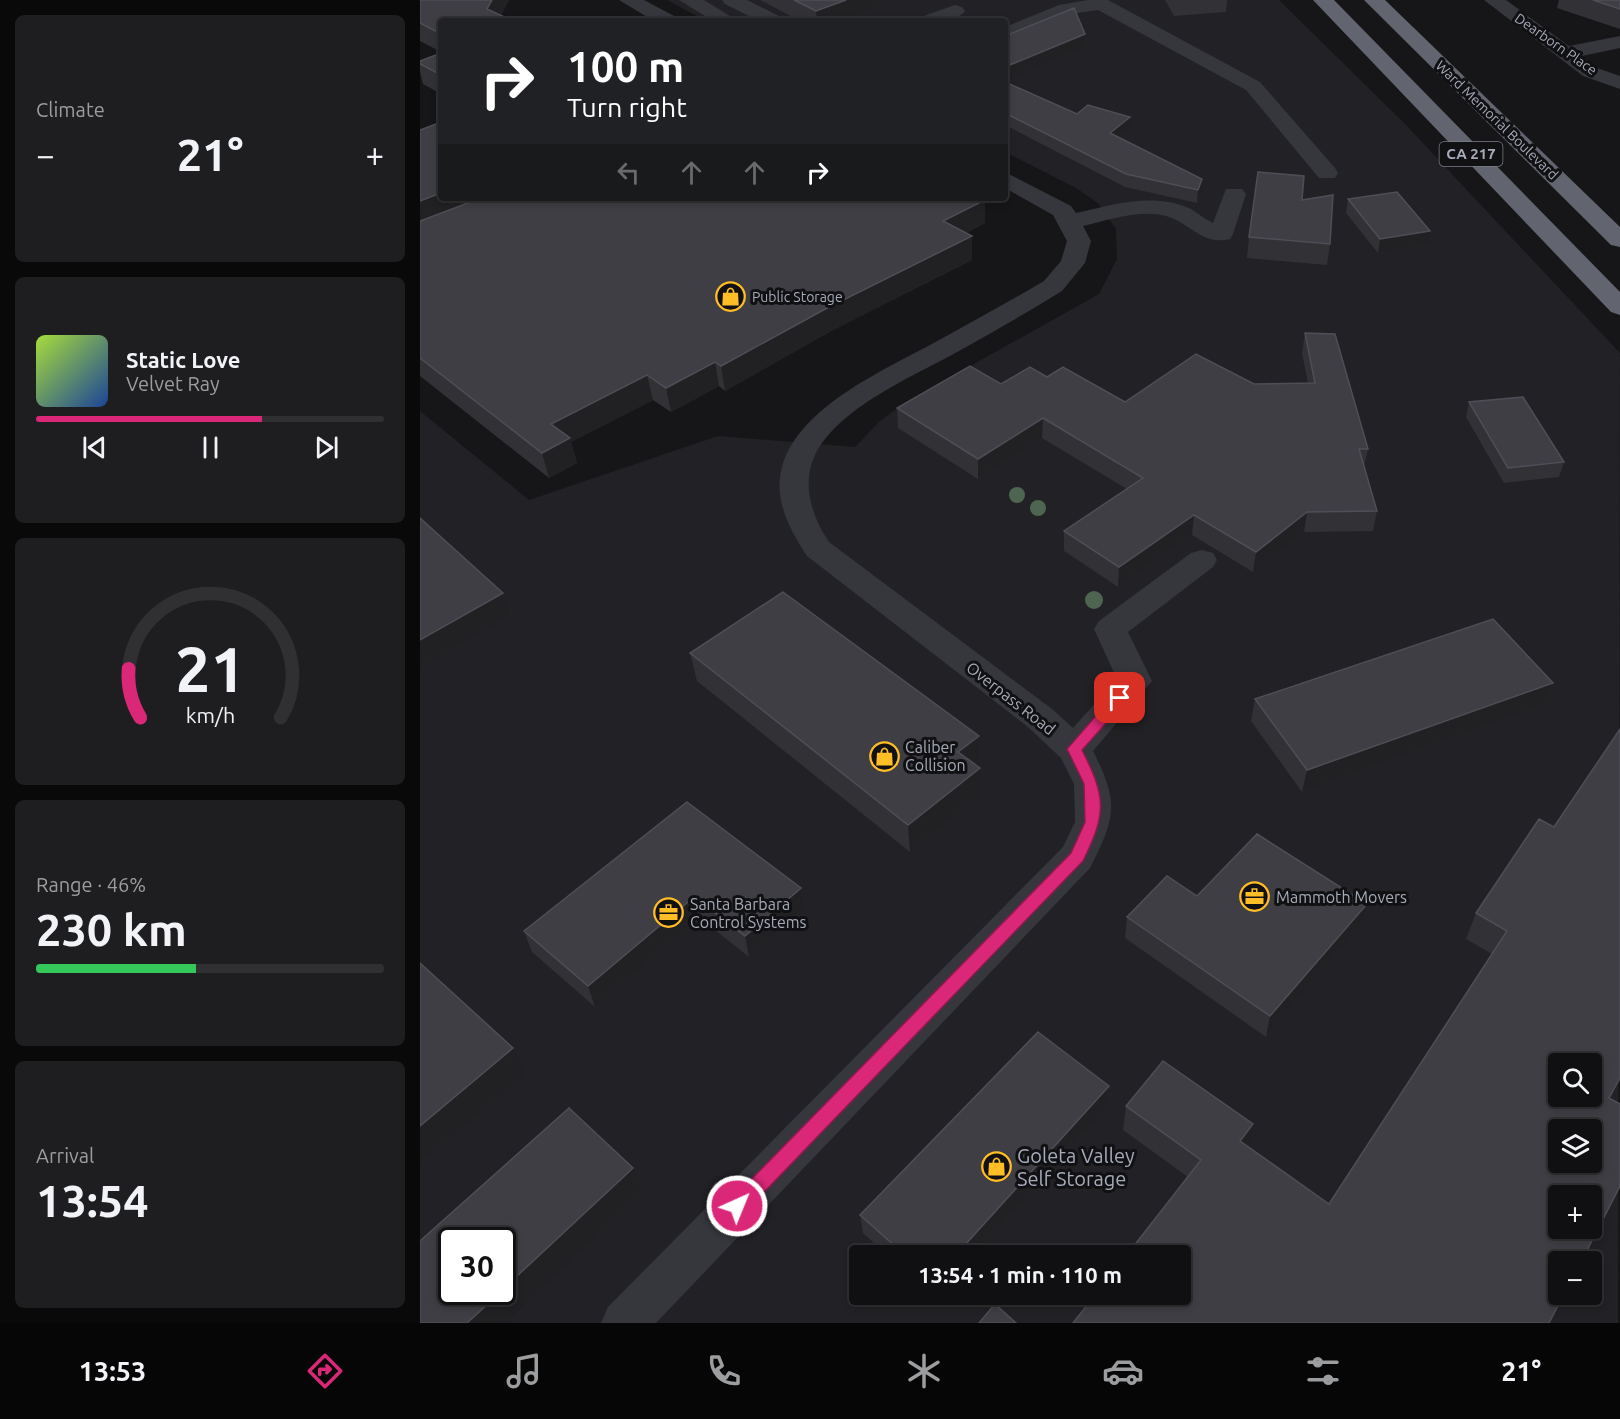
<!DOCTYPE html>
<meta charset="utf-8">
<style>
:root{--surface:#101012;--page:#1e1e20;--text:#f1f3f6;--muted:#9c9d9f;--line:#303032;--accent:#db2777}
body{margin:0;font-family:Ubuntu,sans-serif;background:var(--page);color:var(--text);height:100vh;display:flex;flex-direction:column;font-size:22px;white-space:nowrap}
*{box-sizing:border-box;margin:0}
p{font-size:20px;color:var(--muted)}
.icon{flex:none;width:33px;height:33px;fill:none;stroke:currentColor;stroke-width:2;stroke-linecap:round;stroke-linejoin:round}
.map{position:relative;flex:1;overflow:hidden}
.sheet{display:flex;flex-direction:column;gap:15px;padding:15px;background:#09090a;width:420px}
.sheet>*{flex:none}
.top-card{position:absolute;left:18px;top:18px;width:570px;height:183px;border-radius:6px;box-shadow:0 3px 9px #0003,0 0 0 2px var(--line);background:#202124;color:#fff;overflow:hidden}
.buttons{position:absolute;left:1128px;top:1053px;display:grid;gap:12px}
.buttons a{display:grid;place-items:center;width:54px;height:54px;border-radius:6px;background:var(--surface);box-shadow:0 3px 9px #0003,0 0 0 2px var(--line);font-size:30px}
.speed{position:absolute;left:18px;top:1227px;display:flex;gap:12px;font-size:30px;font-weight:700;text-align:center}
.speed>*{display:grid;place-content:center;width:78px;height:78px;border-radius:50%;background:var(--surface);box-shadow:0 3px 9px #0003,0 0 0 2px var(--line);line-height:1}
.speed .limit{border:3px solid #111;border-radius:9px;background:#fff;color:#111}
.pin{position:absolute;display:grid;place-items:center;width:51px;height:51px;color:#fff;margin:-26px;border-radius:12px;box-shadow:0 3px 9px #0006}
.me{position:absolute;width:66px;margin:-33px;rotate:44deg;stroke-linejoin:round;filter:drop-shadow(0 0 4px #0008)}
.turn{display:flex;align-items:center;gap:21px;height:126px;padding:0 30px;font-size:27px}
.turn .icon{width:78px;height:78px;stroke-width:2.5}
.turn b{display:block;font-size:42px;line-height:51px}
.lanes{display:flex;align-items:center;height:57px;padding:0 30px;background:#0003;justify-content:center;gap:30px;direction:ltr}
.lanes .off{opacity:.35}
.big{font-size:45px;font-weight:700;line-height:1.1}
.sheet .card{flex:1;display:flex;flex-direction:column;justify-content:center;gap:9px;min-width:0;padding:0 21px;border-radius:9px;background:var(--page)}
.sheet .dial{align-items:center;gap:0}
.dial svg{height:156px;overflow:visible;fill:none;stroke:var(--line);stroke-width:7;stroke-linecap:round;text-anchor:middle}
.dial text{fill:var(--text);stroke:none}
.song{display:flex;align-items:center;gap:18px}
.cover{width:72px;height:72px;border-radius:9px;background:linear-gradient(135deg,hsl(80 70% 55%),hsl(220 70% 35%))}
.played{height:6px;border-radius:3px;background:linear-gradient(90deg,var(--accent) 65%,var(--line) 65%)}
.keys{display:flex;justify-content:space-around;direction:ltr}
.heat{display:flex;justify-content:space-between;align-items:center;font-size:33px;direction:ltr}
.charge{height:9px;border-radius:4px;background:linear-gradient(90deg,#34c759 46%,var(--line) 0)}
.trip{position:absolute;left:429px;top:1245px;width:342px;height:60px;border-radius:6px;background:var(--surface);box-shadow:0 3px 9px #0003,0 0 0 2px var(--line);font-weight:700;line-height:60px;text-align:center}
.tab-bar{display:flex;height:96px;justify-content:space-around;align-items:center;background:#060607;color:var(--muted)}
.tab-bar .icon{width:42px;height:42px}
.tab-bar .active{color:var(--accent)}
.tab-bar b{font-size:27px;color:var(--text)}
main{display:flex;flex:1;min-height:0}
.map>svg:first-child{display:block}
.built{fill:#222125;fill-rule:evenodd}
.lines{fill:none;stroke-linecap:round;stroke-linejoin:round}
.minor{fill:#36373d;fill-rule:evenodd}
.highway{fill:#62656f;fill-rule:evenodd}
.tree{fill:#4e6551}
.wall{fill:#323136}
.shaded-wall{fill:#212124}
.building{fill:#3e3e44;stroke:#4e4f56;stroke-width:1.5;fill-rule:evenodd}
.route{fill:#db2777;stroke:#8e194d;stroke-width:1.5}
.labels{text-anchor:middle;stroke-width:6;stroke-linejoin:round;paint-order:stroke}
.far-street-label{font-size:14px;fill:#a6abb9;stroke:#111113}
.far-poi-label{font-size:14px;fill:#a6abb9;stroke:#111113;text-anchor:start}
.shield{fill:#111113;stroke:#797d87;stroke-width:1.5}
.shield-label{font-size:15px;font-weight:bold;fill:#a6abb9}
.street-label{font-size:16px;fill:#a6abb9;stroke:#111113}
.poi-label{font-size:16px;fill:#a6abb9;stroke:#111113;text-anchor:start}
.near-poi-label{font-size:20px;fill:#a6abb9;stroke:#111113;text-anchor:start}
</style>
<main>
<section class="sheet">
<div class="card"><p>Climate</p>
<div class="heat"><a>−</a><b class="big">21°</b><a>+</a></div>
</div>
<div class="card">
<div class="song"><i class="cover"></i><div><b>Static Love</b><p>Velvet Ray</p></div></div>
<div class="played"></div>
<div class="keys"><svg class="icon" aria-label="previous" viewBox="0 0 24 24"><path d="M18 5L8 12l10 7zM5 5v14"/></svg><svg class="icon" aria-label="pause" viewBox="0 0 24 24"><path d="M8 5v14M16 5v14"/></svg><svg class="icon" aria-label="next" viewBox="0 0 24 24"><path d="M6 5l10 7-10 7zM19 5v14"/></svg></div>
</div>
<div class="card dial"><svg viewBox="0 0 100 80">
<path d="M14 69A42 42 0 1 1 86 69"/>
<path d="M14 69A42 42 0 0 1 8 44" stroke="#db2777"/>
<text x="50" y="56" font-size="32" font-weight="700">21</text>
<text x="50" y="72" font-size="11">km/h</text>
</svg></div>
<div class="card"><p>Range · 46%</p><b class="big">230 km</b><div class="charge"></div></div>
<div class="card"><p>Arrival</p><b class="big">13:54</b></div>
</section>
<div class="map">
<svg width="1200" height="1323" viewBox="0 0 1200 1323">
<rect width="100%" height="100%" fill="#161618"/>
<path class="built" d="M247,0h612l126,124 215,229 -2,970h-1198v-912l109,89 189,-64 137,11 25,-26 26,-19 193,-108 18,-35 -1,-30 -17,-25 -23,-16 -71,-36v-131h-299zM1138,1064h34v32h-34zM1138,1130h34v32h-34zM1138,1196h34v32h-34zM32,1240h50v52h-50zM440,1256h320v38h-320zM1138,1262h34v32h-34z"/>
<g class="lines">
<path class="minor" d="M199,0h25l32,17 3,4h-25z
M259,0h25l34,21h-25z
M302,0h25l34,17 3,4h-25l-34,-17z
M668,0h20l152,82 75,86 3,5 -3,5h-16l-73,-88 -148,-80 -28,4 -65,26v-13l54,-22z
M1064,0h22l63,46 51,-10v12l-38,8 15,12 23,8v13l-37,-13z
M535,5l7,2 3,4c-10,13 -32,10 -47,10l3,-4z
M585,172l66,34 5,7c36,-8 76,-21 113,-5 8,4 15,11 24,15l13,-34h16l4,5 -13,40 -3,5c-28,7 -41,-17 -64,-23 -26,-7 -58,4 -83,10l8,15 -6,22 -23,28c-34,21 -69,41 -103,60 -45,25 -120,56 -144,104 -14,29 -3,62 14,87l223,167 21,19 44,-49 -23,-50 5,-8 92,-68 11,-3 11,3 4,7 -4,7 -85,65 24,49 -59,70c26,51 23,66 -3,117l-434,455h-55l7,-16 455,-460 12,-25 -1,-38 -13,-26 -33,-31 -221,-171c-17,-26 -34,-56 -25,-89 17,-62 107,-99 159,-128 35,-19 69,-38 103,-58l17,-20 6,-20 -14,-26 -48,-27z"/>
<path class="highway" d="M893,0h21l286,292v23l-9,-3z
M944,0h21l235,227v20l-9,-2z"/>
</g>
<g class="tree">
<circle cx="597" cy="495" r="8"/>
<circle cx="618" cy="508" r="8"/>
<circle cx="674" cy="600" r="9"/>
</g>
<path class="wall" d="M1,0h88l-8,15 -60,6v31l-21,-11v-39z
M340,0h121v6l-39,15h-42z
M745,0h62l-1,12 -52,4z
M1139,0h61v29l-63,-21z
M21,53v41l-18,-10 -3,-12v-11z
M585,82l72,32 53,15 -11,9 82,54 -4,11 -72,-16 -120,-62z
M0,130l21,68 544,25 -19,10 6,27 -141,71 -106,60 -6,-5 -48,26 -18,-12 -82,42 6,21 -28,15 -129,-102z
M928,199l79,46 -49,8 -32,-40z
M882,200l28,44 -3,21 -80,-7 2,-21z
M885,333l63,116 -4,18 13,44 -4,20 -69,1 -51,40 -61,-37 -74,52 -54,-36v-20l63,-42 -85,-51 -64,41 -80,-51 -1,-20 104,-24 46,-7 78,25 129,-18 54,-1 -6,-30z
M1049,402l95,60 -5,15 -55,6 -38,-66z
M270,653l289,83 1,28 -3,2 3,2v28l-70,56 -213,-171z
M1133,683l-8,22 -243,87 -51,-71 4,-22z
M267,802l114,86 4,21 -56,48 -49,-39 -105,89 -63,-55 -8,-21z
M1119,819l70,279 -60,225 -361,-146 -65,-47 3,-24 122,40 81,58 163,-250 -26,-15 10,-26z
M707,917l234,8 -95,112 -141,-99z
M689,1086l-1,20 -135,150h-85l-25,-23 -3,-18z"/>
<path class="shaded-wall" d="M72,0h17l-11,21 -11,-12z
M426,0h35v6l-39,15h-25l-1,-10z
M665,34l-1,12 -79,34v-13z
M710,117v12l-21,17 1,-13z
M782,179l-1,13 -4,11 1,-13z
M21,193v5h52l-73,30v-27z
M565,200v23l-41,21 -1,-23z
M1010,231l-3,14 -49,8 2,-14z
M552,236v24l-141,71 -106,60 -4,-25 108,-59z
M295,362l4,24 -48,26 -5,-24z
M227,375l6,25 -82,42 6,21 -28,15 -7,-25 9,-29z
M623,418l-1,20 -64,41v-20z
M887,512l-3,20 -51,40 3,-20z
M774,515l-2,20 -74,52 1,-20z
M83,593l7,22 -90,52v-27z
M1133,683l-8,22 -243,87 5,-22z
M559,736l1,28 -21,16 -1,-28z
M560,768v28l-70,56 -2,-27z
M381,888l4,21 -56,48 -4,-21z
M274,897l6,21 -105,89 -7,-21z
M947,904l-6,21 -95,112 4,-21z
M93,1048l12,26 -105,89v-37z
M689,1086l-1,20 -135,150h-18z
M833,1124l-5,24 -8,-7z
M213,1168l9,24 -137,131h-38l34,-31h1v-2z"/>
<path class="building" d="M1,0h71l-5,9 26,12h-72v13l-21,-11v-21z
M374,0h52l-30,11z
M1173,0h27v9z
M654,8l11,26 -80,33v-31z
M21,53v22l-21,-11v-3z
M585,82l72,32 11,-9 42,12 -20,16 92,46 -4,11 -72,-16 -121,-61z
M21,122v71l-21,8v-71z
M838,172l46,4 -2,24 31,-5 -3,49 -81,-7z
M977,192l33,39 -50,8 -32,-40z
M61,198h500l4,2 -42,21 29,15 -143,71 -108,59 -6,-4 -49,26 -19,-13 -96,49 19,14 -28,15 -122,-95v-137z
M885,333l30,1 33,115h-9l18,62 -70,1 -51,40 -62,-37 -75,52 -55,-36 79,-53 -100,-60 -65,41 -81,-51 73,-42 31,18 29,-17 17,10 16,-10 62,35 71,-48 58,30 61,-1z
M1103,397l41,65 -56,6 -39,-66z
M0,518l83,75 -83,47z
M363,592l196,144 -21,16 22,16 -72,57 -218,-172z
M1073,619l60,64 -246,87 -52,-71z
M1200,729v349l-11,20 11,6v82l-39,76h-23v32h6l-15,29h-476l23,-29h84v-38h-54l75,-96 -75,-54 37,-45 90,63 -13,17 89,63 178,-273 -31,-18 63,-94 15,8zM1138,1064h34v32h-34zM1138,1130h34v32h-34zM1138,1196h34v32h-34z
M267,802l114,86 -56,48 -51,-39 -106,89 -64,-55z
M837,834l110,70 -97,112 -143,-99 40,-41 30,20z
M0,963l93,85 -93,78z
M618,1032l71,54 -154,170h-49l-46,-41z
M149,1108l64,60 -131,122v-50h-50v52h49l-34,31h-47v-82z
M575,1304l21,19h-37z"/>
<path class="route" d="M700,693l7,5 -2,4 -43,48c24,47 25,63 1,111l-339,352 -7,2 -6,-2 -3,-7 3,-6 340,-347 14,-31 -1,-38 -17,-35 48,-55z"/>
<defs>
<symbol id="shop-ring" viewBox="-11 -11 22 22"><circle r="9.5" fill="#111113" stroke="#ffbd26" stroke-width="1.5"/><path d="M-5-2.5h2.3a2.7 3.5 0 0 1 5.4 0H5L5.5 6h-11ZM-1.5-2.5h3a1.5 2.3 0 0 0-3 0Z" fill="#ffbd26"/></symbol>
<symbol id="office-ring" viewBox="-11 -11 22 22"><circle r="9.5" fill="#111113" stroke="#ffbd26" stroke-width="1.5"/><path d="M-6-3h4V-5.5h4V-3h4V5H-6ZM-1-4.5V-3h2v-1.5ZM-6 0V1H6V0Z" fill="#ffbd26"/></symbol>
</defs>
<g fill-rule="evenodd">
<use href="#shop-ring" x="294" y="280" width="33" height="33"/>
<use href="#shop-ring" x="448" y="740" width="33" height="33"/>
<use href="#office-ring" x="818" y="880" width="33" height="33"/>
<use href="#office-ring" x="232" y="896" width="33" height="33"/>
<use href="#shop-ring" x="560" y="1150" width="33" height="33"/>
</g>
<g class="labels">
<g class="far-street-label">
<text transform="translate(1136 44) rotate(35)" y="5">Dearborn Place</text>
<text transform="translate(1077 120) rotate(44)" y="5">Ward Memorial Boulevard</text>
</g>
<g class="far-poi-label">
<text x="332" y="302">Public Storage</text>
</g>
<rect class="shield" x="1019.5" y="142" width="63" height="24" rx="4.5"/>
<g class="shield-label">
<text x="1051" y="159">CA 217</text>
</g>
<g class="street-label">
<text transform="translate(591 698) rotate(38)" y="6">Overpass Road</text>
</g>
<g class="poi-label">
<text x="485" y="753">Caliber<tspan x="485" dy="18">Collision</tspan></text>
<text x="856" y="903">Mammoth Movers</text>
<text x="270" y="910">Santa Barbara<tspan x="270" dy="18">Control Systems</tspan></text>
</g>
<g class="near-poi-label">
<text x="597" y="1163">Goleta Valley<tspan x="597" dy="23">Self Storage</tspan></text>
</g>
</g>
</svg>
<div class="buttons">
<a><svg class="icon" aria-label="search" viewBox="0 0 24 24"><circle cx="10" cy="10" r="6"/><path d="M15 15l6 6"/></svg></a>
<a><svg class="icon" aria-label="layers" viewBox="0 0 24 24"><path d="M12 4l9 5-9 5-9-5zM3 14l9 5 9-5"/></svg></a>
<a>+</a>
<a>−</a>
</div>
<div class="speed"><div class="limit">30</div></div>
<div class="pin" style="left:700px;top:698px;background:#d93025"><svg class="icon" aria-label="arrive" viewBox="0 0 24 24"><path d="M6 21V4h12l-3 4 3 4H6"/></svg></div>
<svg class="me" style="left:317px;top:1206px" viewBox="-20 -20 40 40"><circle r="17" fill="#db2777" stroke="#fff" stroke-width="3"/><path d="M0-11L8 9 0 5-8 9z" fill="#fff"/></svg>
<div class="trip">13:54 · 1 min · 110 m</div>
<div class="top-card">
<div class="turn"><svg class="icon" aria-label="right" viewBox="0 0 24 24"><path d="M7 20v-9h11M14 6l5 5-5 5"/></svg><div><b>100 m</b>Turn right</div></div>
<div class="lanes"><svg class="icon off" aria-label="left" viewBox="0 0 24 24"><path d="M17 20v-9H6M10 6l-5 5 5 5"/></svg><svg class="icon off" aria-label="ahead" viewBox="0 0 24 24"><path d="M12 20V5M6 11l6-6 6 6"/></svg><svg class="icon off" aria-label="ahead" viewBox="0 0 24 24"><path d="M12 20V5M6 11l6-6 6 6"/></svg><svg class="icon" aria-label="right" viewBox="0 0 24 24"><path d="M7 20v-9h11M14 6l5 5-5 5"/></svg></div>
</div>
</div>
</main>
<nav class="tab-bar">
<b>13:53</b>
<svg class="icon active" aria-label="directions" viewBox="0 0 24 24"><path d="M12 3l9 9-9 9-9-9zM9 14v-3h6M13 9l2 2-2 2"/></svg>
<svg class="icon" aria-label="music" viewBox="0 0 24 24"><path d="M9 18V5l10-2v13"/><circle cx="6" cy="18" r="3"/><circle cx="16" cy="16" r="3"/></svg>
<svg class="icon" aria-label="phone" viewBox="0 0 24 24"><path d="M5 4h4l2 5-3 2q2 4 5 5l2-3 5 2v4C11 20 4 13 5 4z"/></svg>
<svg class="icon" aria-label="climate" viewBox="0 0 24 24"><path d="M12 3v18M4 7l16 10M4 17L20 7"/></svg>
<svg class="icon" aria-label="car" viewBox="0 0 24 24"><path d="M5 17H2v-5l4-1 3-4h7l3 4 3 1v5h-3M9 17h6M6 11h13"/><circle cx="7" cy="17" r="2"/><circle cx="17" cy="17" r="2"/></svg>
<svg class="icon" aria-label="filters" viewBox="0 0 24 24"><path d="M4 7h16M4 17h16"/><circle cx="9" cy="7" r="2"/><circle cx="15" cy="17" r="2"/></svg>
<b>21°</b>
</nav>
